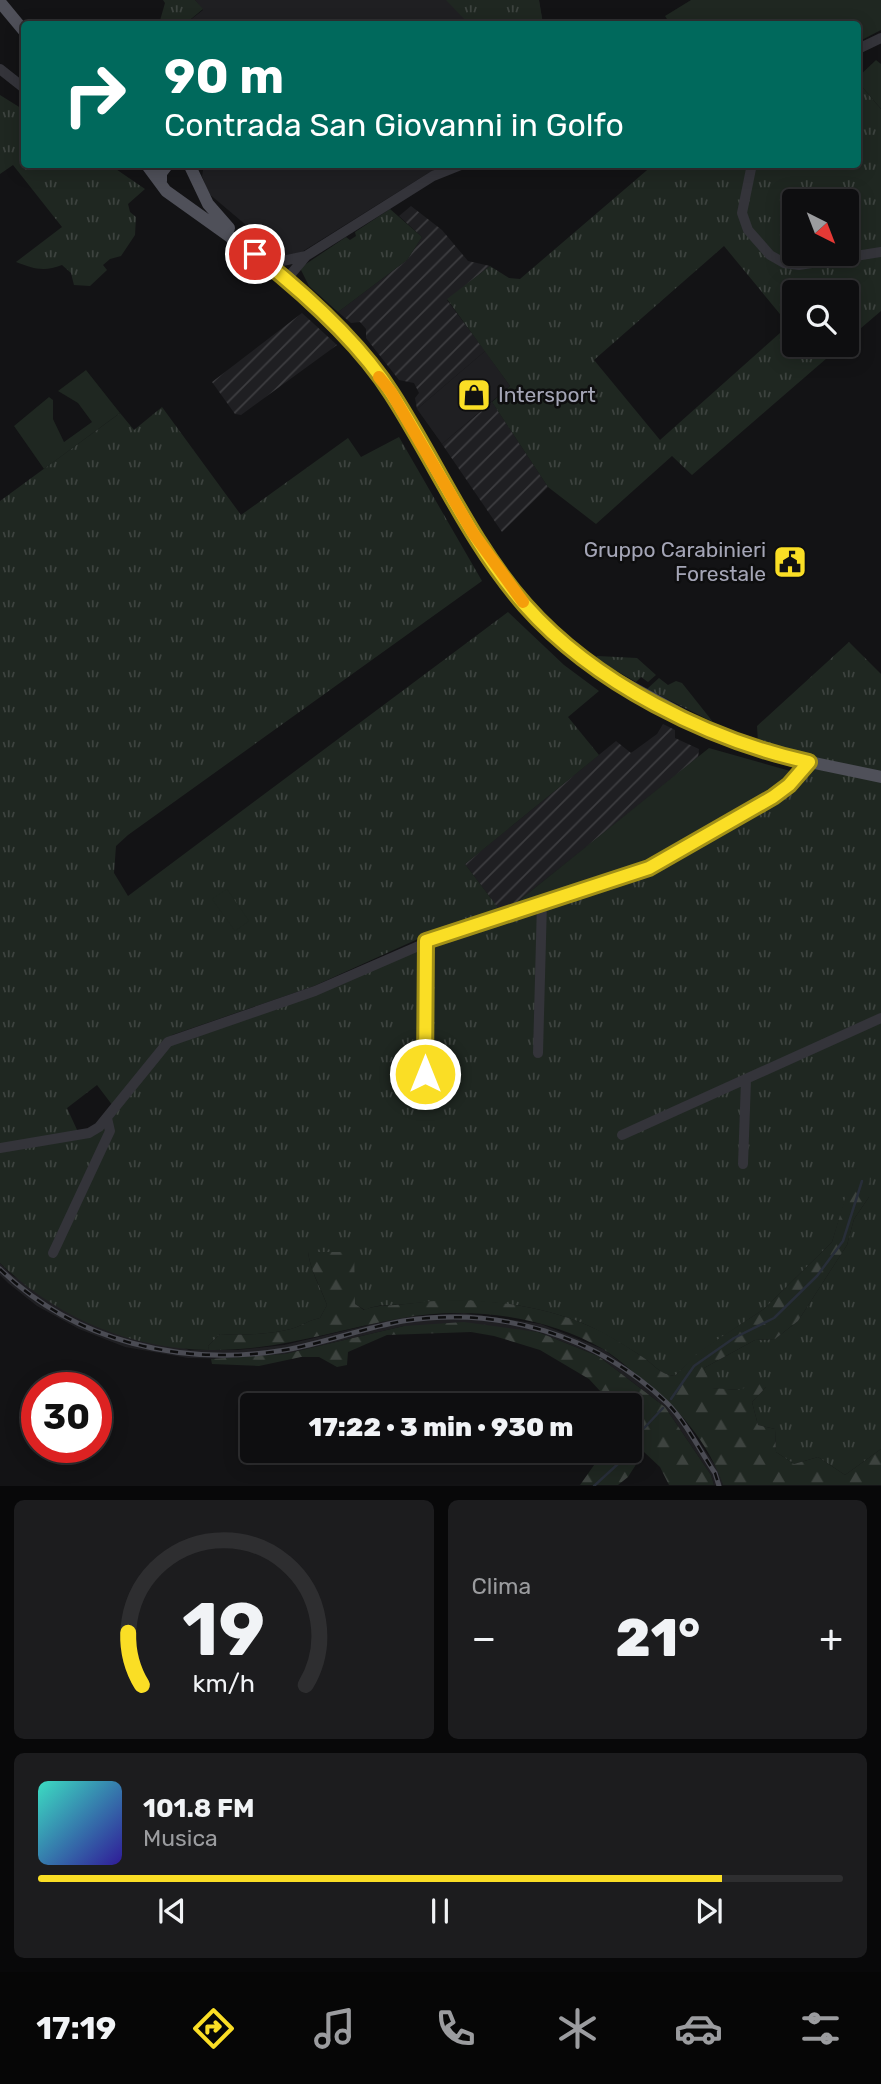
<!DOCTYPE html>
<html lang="it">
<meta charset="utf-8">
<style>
:root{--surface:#0e0e10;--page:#1c1c1e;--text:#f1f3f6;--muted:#9b9c9f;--line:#2e2e30;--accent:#fade25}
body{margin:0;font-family:Rubik,sans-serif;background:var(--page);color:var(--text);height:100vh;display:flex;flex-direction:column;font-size:26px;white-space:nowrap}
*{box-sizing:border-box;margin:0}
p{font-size:23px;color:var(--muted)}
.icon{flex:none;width:38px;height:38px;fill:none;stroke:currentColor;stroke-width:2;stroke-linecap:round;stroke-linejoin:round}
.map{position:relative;height:1486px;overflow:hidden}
.details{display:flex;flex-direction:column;gap:14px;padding:14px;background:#080809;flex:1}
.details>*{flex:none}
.guide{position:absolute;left:21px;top:21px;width:840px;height:147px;border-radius:7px;box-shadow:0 4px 18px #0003,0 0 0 2px var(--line);background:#00695c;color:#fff;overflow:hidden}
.needle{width:46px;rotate:138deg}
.fabs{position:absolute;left:782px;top:189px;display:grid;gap:14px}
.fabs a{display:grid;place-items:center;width:77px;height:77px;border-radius:7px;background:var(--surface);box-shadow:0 4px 18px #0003,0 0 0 2px var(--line);font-size:35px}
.speed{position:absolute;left:21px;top:1372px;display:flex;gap:14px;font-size:35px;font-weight:700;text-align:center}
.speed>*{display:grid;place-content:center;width:91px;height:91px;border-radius:50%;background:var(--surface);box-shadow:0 4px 18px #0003,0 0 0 2px var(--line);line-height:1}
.speed .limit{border:10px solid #d22;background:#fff;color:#111}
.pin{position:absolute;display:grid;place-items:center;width:60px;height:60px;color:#fff;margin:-30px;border:4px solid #fff;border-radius:50%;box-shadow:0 2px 7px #0007}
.me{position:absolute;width:77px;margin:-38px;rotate:0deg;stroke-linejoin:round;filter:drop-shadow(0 0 5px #0008)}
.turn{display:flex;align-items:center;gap:24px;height:147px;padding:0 28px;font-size:32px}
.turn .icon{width:91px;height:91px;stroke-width:2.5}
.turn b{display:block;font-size:49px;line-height:60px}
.big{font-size:52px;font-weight:800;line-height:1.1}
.details .card{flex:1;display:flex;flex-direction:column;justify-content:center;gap:10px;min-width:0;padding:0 24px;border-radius:10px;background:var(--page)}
.details .dial{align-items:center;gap:0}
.dial svg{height:182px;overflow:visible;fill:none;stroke:var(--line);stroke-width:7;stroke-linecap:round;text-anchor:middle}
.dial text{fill:var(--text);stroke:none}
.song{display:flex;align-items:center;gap:21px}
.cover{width:84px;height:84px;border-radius:10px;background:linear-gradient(135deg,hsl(170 70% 55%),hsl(250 70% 35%))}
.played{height:7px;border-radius:4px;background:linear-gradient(90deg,var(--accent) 85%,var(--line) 85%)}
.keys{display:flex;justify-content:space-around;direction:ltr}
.heat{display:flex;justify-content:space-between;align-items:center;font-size:38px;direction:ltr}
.details .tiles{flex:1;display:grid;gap:14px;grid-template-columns:1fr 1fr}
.card:last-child{grid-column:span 2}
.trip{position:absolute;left:240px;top:1393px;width:402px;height:70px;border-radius:7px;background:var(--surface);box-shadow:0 4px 18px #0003,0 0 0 2px var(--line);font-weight:800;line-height:70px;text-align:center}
.dock{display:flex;height:112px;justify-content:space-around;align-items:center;background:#060606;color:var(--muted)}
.dock .icon{width:49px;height:49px}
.dock .on{color:var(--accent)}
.dock b{font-size:32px;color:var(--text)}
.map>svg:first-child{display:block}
.built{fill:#1f1f22}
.industrial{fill:url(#industrial-furrows)}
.grass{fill:url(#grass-tufts);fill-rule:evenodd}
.forest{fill:url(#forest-firs)}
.green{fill:#1f2721}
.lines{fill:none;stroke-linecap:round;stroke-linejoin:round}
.stream{stroke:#282e39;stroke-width:2.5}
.minor{stroke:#34343a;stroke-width:10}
.major{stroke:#4f5059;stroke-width:12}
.rail-casing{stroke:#4a4b53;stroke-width:5}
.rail{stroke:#0e0e0f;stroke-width:2.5;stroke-dasharray:8;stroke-linecap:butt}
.route-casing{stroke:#a29018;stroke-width:18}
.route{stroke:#fade25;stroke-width:12}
.slow{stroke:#f59e0b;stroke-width:12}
.labels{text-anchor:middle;stroke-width:5;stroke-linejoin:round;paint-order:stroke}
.poi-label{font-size:21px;fill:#a4a5b6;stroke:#0e0e0f;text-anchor:start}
</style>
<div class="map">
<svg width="881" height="1486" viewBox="0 0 881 1486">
<defs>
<pattern id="industrial-furrows" width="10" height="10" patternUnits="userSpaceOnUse" patternTransform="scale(1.75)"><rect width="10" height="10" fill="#1f1f22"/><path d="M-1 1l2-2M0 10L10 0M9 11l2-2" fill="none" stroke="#3d3d40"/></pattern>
<pattern id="grass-tufts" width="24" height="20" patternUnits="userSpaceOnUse" patternTransform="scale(1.75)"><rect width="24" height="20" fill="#1f2721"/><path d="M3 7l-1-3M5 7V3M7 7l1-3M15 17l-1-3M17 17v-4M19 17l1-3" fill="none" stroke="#3d433f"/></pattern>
<pattern id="forest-firs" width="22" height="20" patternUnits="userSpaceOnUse" patternTransform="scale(1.75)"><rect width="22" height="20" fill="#1f2721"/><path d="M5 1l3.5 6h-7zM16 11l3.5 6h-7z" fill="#3d433f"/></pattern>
</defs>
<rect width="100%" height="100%" fill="#131315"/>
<path class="built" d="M195,0h344l4,24h-358l18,-14z
M204,164l244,1 -18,7 -133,83 -13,2 -76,-64 -6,-17z
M485,351l25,35 -68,58 -25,-35z
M0,1263l13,13 176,74h48l47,-5 119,-28 61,-4 77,11 62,25 68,52 48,70 4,14h-9l-3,-10 -46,-68 -67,-51 -60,-24 -134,-6 -119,28 -47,5 -50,-1 -63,-11 -46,-18 -42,-23 -29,-23 -8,-8z"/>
<path class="industrial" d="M411,206l31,24 26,31 22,5 -43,34 38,51 -68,58 -2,-11 4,-5 -5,-10 -15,-3 -33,-42v-9l-6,-7 -9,1 -13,-11 69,-52 15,-23 -23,-21z
M302,313l35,32 -96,70 -6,-1 -23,-32z
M492,402l56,85 -46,45 -60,-88z
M663,724l12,6v8l24,11 -1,9 -182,145 -17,6 -34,-45 151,-123 15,12 26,-19z"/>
<path class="grass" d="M163,0h32l8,9 -18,15h-26l6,-21z
M446,0h93l4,24h-74z
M858,82l23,27v202l-34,29v-48h-53v53h48l-150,130 -20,-19 -76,68 -48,-37 -56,-85 18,-16 -63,-87 43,-33 19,12 11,1 133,-114 205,-1zM794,201h53v53h-53zM724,246l65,79 -129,115 -66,-80z
M0,95l24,15v54l86,1 35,24 -17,15 2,8 6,5 -1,18 -14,21 -11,3 -7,6 4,5 -17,16 -16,-1 -3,-12 -9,-8c-18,7 -28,4 -46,-3l46,-35 -49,-62 -13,9z
M390,209l32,28 -15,23 -69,52 -29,-26 -9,-18 46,-31 4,3 6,-4 -1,-4z
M162,407l79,108 107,-77 13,19 38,-20 83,144 -354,254 -12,11 -2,27 14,23 380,-284 56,53 35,26 -31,26 31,38 -134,109 34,45 -48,15 -137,62 -142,49 -59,71 -16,-21 -30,23 11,24 -78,13v-644l120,-88 14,17z
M849,642l32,32v775l-36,26 -27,-18 -24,7 -18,-12 -1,-23 -17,-4 -6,-23 14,-15 -26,3 -29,-2 -7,-20 51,-28 20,-1 23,-18 49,-76 7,-26 15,-22 -14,-29 -23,74 -68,67 -63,42 -26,25c-16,-2 -19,-10 -31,-18 -16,-11 -36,-23 -55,-32 -54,-24 -125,-30 -183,-22 -15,2 -27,-1 -41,6l-10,-6 -6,-52h-41c3,21 12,34 19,53l-7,13c-11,2 -17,7 -26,10 -20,6 -54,8 -74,6l-12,12 1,4c-79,-1 -153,-33 -209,-87v-112l92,-17 78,-91 149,-52 475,-204 13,-13 9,-18 -58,-14 -1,-16z
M597,656l40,2 19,17 -8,7 -7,-5 -5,5 -40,-23z
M659,678l9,7 8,-4 6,2 31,39 -66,-33z"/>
<path class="forest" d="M854,1168l16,7 -1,22 -15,22 -7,26 -49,76 -23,18 -20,1 -51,28 8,20 28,2 26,-13v10l-14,15 6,23 17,4 1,23 18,12 24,-7 27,18 36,-26v36h-158c-13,-41 -48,-81 -82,-107 -13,-10 -25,-21 -38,-29 -58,-34 -136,-43 -201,-31 -68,12 -123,33 -193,32l-1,-4 12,-12c20,2 54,0 74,-6 9,-3 15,-8 26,-10l7,-13c-7,-20 -16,-32 -19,-53h41l5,-10 1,62 9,6c15,-6 27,-4 42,-6 58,-9 129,-2 183,22 19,8 39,21 55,32 12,8 15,16 31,18l25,-25 64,-42 68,-67z
M464,1322l74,10 60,24 67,51 46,68 3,10h-45l-9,-18 -16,-15 -16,25 -10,8h-38l24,-34h26v-46h-17l-24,-26 -49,-29 -46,-14 -23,-4 -84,3 -39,17 -1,13 -10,2 -18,-10h-18l-42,9 -47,-2 -1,-5 74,-5 119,-28z"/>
<path class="green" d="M691,0h190v30l-23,12v-18h-188l-5,-8z
M876,60l5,4v45l-23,-27v-5z
M86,370l34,43 -76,56 -30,-43 35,-29 4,3v19l11,23 28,-20 -14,-19 -20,-12z
M709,748l85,24 -9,9 -50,34 -86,49 -128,40 -5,-1z
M227,889l22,32 -14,10 -23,-32z"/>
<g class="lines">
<path class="stream" d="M671,1399l23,-33 40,-28 40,-20 43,-42 26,-35 19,-60
M630,1443l33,-35
M594,1486l25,-23 7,-12"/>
<path class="minor" d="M858,49l23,-11
M0,69l24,19
M752,164l-10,49 6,17 22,25 14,8 15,2 82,-13
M268,264l38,-8 127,-80 30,-12
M286,280l20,-24
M538,1053l4,-151
M425,1074l1,-133
M622,1135l259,-117
M0,1148l89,-15 10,-6 69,-85 147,-51 152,-66 182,-57 124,-71 16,-12 20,-23
M743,1164l3,-84
M53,1253l57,-122 -3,-13"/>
<path class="major" d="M0,2l24,29
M146,164l20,27 102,73 80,77 43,51 82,141 33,48 49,55 34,28 138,75 40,14 114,24
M189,164l19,40 21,24
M161,181v-8l7,-9"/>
<defs>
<path id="rail" d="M0,1269c75,73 183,98 285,81 40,-7 78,-22 118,-29 97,-15 193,14 264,82 19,19 33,48 48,70l4,13"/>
</defs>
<use href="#rail" class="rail-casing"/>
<use href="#rail" class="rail"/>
</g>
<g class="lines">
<defs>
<path id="route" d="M255,254c48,38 105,89 137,140 45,70 78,148 133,211 69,78 183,135 284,157l-20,23 -16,12 -124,71 -223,73 -1,133"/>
</defs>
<use href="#route" class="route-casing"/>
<use href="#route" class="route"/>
<path class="slow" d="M379,377l12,15 82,141 50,69"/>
</g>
<defs>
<symbol id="shop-square" viewBox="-11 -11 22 22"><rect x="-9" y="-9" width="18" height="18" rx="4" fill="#fade25" stroke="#0e0e0f"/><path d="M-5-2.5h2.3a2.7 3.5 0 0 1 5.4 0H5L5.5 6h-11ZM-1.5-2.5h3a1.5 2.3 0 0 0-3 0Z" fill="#111"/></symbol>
<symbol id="civic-square" viewBox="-11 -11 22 22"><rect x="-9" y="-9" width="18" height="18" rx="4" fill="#fade25" stroke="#0e0e0f"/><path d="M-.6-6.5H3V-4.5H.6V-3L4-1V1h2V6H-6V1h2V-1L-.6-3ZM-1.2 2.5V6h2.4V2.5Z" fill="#111"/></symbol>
</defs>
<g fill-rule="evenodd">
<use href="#shop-square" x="455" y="376" width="38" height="38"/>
<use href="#civic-square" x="771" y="543" width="38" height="38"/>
</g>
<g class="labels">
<g class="poi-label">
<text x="498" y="402">Intersport</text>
<text x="766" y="557" text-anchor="end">Gruppo Carabinieri<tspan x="766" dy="24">Forestale</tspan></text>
</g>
</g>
</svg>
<div class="fabs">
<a><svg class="needle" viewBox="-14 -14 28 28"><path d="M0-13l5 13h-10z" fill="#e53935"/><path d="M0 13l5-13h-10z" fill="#9b9c9f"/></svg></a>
<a><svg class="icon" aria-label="search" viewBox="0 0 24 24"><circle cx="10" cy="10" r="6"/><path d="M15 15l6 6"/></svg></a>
</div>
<div class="speed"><div class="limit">30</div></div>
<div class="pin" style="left:255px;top:254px;background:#d93025"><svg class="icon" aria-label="arrive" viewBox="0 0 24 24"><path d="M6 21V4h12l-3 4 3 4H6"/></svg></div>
<svg class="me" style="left:425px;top:1074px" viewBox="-20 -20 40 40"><circle r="17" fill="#fade25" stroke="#fff" stroke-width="3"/><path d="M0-11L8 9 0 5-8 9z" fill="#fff"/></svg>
<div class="trip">17:22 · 3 min · 930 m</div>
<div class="guide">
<div class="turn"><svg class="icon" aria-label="right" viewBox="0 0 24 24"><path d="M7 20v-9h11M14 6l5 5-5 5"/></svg><div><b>90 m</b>Contrada San Giovanni in Golfo</div></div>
</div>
</div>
<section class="details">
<div class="tiles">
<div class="card dial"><svg viewBox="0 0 100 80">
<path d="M14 69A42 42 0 1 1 86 69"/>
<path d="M14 69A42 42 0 0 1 8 46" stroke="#fade25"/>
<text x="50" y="56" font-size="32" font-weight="700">19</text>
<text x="50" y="72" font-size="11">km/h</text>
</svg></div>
<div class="card"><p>Clima</p>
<div class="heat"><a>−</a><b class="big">21°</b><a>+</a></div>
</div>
<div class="card">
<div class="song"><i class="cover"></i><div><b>101.8 FM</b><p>Musica</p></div></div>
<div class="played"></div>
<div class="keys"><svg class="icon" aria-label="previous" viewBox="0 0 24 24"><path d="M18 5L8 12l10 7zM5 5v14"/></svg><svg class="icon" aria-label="pause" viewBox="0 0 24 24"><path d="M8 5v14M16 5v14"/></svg><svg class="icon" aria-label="next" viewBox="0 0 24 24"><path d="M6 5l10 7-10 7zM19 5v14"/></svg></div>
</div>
</div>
</section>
<nav class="dock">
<b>17:19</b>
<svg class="icon on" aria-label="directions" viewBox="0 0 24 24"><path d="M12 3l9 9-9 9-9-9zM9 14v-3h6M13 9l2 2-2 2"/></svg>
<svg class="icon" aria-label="music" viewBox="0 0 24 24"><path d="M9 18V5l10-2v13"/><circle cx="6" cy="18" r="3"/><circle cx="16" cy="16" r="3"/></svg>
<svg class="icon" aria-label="phone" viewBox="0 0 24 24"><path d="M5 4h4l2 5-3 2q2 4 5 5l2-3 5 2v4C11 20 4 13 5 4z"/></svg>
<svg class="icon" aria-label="climate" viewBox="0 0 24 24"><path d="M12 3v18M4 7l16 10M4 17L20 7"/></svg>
<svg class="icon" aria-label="car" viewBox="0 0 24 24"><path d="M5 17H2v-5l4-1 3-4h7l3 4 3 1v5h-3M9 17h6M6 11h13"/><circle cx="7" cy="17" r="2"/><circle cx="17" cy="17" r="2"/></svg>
<svg class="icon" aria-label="filters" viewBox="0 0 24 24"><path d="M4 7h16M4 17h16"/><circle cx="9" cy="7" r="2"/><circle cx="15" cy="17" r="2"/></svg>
</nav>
